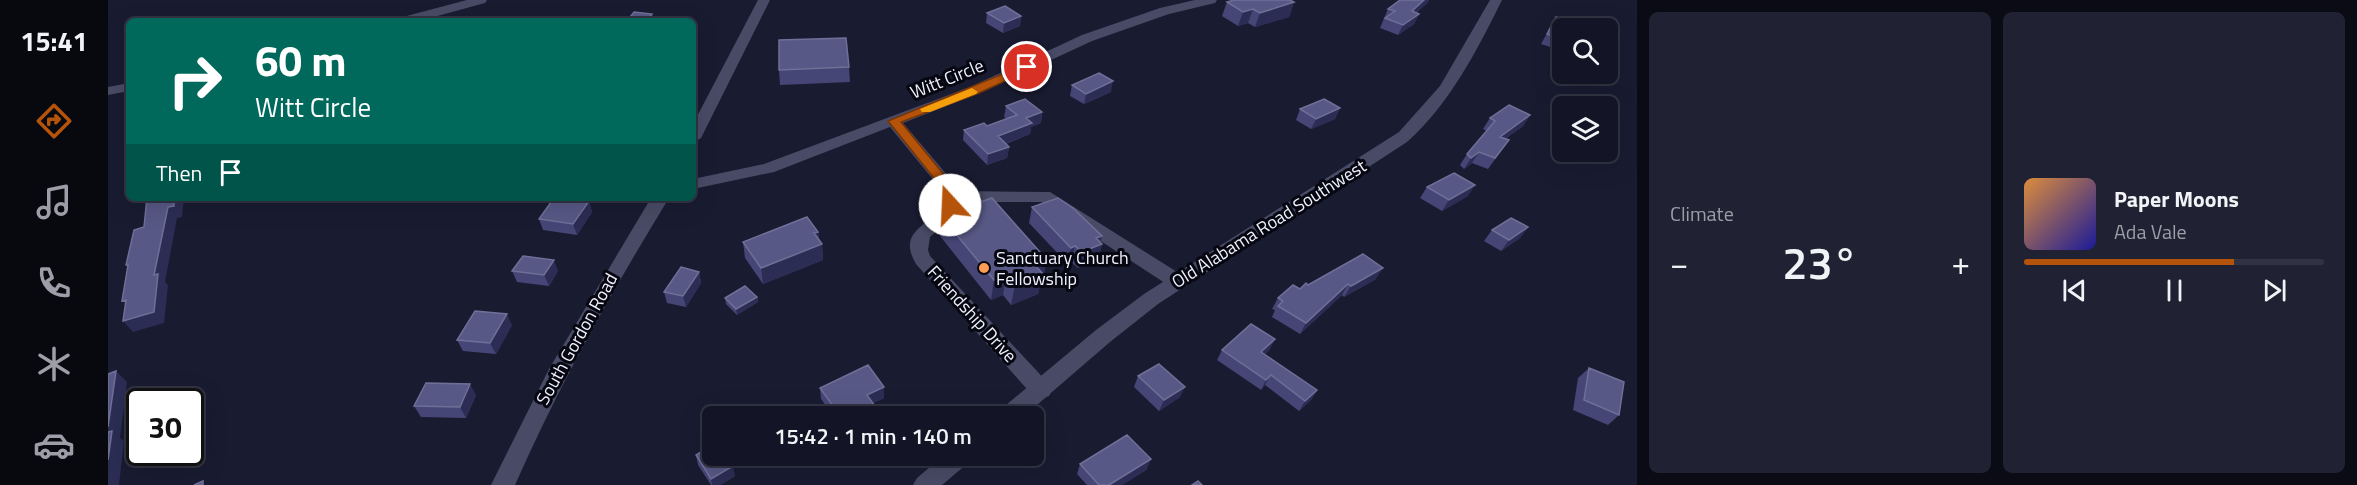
<!DOCTYPE html>
<meta charset="utf-8">
<style>
:root{--surface:#131425;--page:#202132;--text:#f1f3f6;--muted:#9d9ea7;--line:#323342;--accent:#b45309}
body{margin:0;font-family:"Titillium Web",sans-serif;background:var(--page);color:var(--text);height:100vh;display:flex;flex-direction:column;font-size:22px;white-space:nowrap}
*{box-sizing:border-box;margin:0}
p{font-size:20px;color:var(--muted)}
.icon{flex:none;width:33px;height:33px;fill:none;stroke:currentColor;stroke-width:2;stroke-linecap:round;stroke-linejoin:round}
.map{position:relative;flex:1;overflow:hidden}
.side{display:flex;flex-direction:column;gap:12px;padding:12px;background:#0a0b14;width:720px}
.side>*{flex:none}
.hud{position:absolute;left:18px;top:18px;width:570px;height:183px;border-radius:9px;box-shadow:0 6px 24px #0002,0 0 0 2px var(--line);background:#00695c;color:#fff;overflow:hidden}
.fabs{position:absolute;left:1444px;top:18px;display:grid;gap:12px}
.fabs a{display:grid;place-items:center;width:66px;height:66px;border-radius:9px;background:var(--surface);box-shadow:0 6px 24px #0002,0 0 0 2px var(--line);font-size:30px}
.speed{position:absolute;left:18px;top:388px;display:flex;gap:12px;font-size:30px;font-weight:700;text-align:center}
.speed>*{display:grid;place-content:center;width:78px;height:78px;border-radius:50%;background:var(--surface);box-shadow:0 6px 24px #0002,0 0 0 2px var(--line);line-height:1}
.speed .limit{border:3px solid #111;border-radius:9px;background:#fff;color:#111}
.pin{position:absolute;display:grid;place-items:center;width:51px;height:51px;color:#fff;margin:-26px;border:3px solid #fff;border-radius:50%;box-shadow:0 2px 6px #0007}
.me{position:absolute;width:66px;margin:-33px;rotate:340deg;stroke-linejoin:round;filter:drop-shadow(0 0 4px #0008)}
.turn{display:flex;align-items:center;gap:21px;height:126px;padding:0 30px;font-size:27px}
.turn .icon{width:78px;height:78px;stroke-width:2.5}
.turn b{display:block;font-size:42px;line-height:51px}
.then{display:flex;align-items:center;height:57px;padding:0 30px;background:#0003;gap:12px;font-size:22px}
.big{font-size:45px;font-weight:600;line-height:1.1}
.side .card{flex:1;display:flex;flex-direction:column;justify-content:center;gap:9px;min-width:0;padding:0 21px;border-radius:9px;background:var(--page)}
.song{display:flex;align-items:center;gap:18px}
.cover{width:72px;height:72px;border-radius:9px;background:linear-gradient(135deg,hsl(30 70% 55%),hsl(240 70% 35%))}
.played{height:6px;border-radius:3px;background:linear-gradient(90deg,var(--accent) 70%,var(--line) 70%)}
.keys{display:flex;justify-content:space-around;direction:ltr}
.heat{display:flex;justify-content:space-between;align-items:center;font-size:33px;direction:ltr}
.side .tiles{flex:1;display:grid;gap:12px;grid-template-columns:repeat(2,1fr)}
.trip{position:absolute;left:594px;top:406px;width:342px;height:60px;border-radius:9px;background:var(--surface);box-shadow:0 6px 24px #0002,0 0 0 2px var(--line);font-weight:600;line-height:60px;text-align:center}
main{display:flex;flex:1;min-height:0}
.menu{display:flex;flex-direction:column;width:108px;justify-content:space-around;align-items:center;background:#08080f;color:var(--muted)}
.menu .icon{width:42px;height:42px}
.menu .active{color:var(--accent)}
.menu b{font-size:27px;color:var(--text)}
.map>svg:first-child{display:block}
.lines{fill:none;stroke-linecap:round;stroke-linejoin:round}
.minor{fill:#494b66;fill-rule:evenodd}
.tertiary{fill:#494b66;fill-rule:evenodd}
.wall{fill:#454676}
.shaded-wall{fill:#2c2d54}
.building{fill:#575885;stroke:#6f7098;stroke-width:1.5}
.route{fill:#b45309;stroke:#753606;stroke-width:1.5}
.slow{fill:#f59e0b}
.poi-dot{fill:#fd9c55;stroke:#060710;stroke-width:2}
.labels{text-anchor:middle;stroke-width:6;stroke-linejoin:round;paint-order:stroke}
.street-label{font-size:18px;fill:#f0f1fe;stroke:#060710}
.poi-label{font-size:18px;fill:#f0f1fe;stroke:#060710;text-anchor:start}
</style>
<main>
<nav class="menu">
<b>15:41</b>
<svg class="icon active" aria-label="directions" viewBox="0 0 24 24"><path d="M12 3l9 9-9 9-9-9zM9 14v-3h6M13 9l2 2-2 2"/></svg>
<svg class="icon" aria-label="music" viewBox="0 0 24 24"><path d="M9 18V5l10-2v13"/><circle cx="6" cy="18" r="3"/><circle cx="16" cy="16" r="3"/></svg>
<svg class="icon" aria-label="phone" viewBox="0 0 24 24"><path d="M5 4h4l2 5-3 2q2 4 5 5l2-3 5 2v4C11 20 4 13 5 4z"/></svg>
<svg class="icon" aria-label="climate" viewBox="0 0 24 24"><path d="M12 3v18M4 7l16 10M4 17L20 7"/></svg>
<svg class="icon" aria-label="car" viewBox="0 0 24 24"><path d="M5 17H2v-5l4-1 3-4h7l3 4 3 1v5h-3M9 17h6M6 11h13"/><circle cx="7" cy="17" r="2"/><circle cx="17" cy="17" r="2"/></svg>
</nav>
<div class="map">
<svg width="1529" height="485" viewBox="0 0 1529 485">
<rect width="100%" height="100%" fill="#191b31"/>
<g class="lines">
<path class="minor" d="M359,0h20l-2,3 -66,18h-22l2,-3z
M1087,0h22l-2,3 -46,11 -77,27 -112,52 -77,30 51,60 3,8 93,1 135,85 2,5 -2,5 -7,2 -7,-2 -130,-85h-83l-8,17 -20,18 -2,13 2,6 119,128 3,6 -3,6 -8,3 -8,-3 -117,-132c-24,-41 31,-36 24,-76l-50,-61 -116,45 -81,17v-10l71,-15 206,-77 112,-52 78,-27z
M21,83v8l-21,4v-8z"/>
<path class="tertiary" d="M650,0h12l-69,138 -8,5v-19z
M1382,0h12c-25,50 -52,104 -95,142l-249,162 -48,38 -87,75h-26l3,-7 96,-80 48,-36 255,-162 41,-46z
M543,198h18c-57,93 -110,187 -154,287h-24l58,-116z
M835,456h28l-3,7 -26,22h-29l4,-7z"/>
</g>
<path class="wall" d="M1292,0h29l-2,3 -11,10 3,1 -5,10 -16,11 -18,-7 8,-19z
M1119,2h67l-5,15 -34,10 -7,-4 -10,3 -16,-10z
M879,13l34,3 -1,10 -17,7 -17,-10z
M1448,17l7,11v23l-22,-7z
M741,67l1,15 -70,3 -1,-15z
M964,85l39,7 -27,12 -14,-8z
M898,106l36,6 -1,11 -10,4 -1,7 -24,10 3,3 -2,11 -20,7 -24,-25 1,-10 23,-4 20,-7 -3,-2z
M1232,108l-5,11 -24,10 -15,-9 4,-11z
M1422,115l-7,11 -18,13 4,1 -21,29 -16,-6 -8,6 -4,-4 7,-11 20,-23 -4,-2 7,-11z
M1319,187l41,9 -26,15 -22,-13z
M481,201l3,11 -15,23 -34,-5 -4,-11z
M924,207l70,29 -2,6 2,2 -4,16 -20,8 -7,-6 -4,1 -38,-40z
M833,216l102,64 -2,1 -3,13 -27,11 -8,-10 -12,5 -51,-64z
M1420,227l-8,11 -19,13 -17,-10 8,-11z
M710,232l1,8 3,4 1,16 -60,24 -18,-26 -2,-16z
M404,271h46l-9,15 -32,-4z
M591,272l2,11 -15,24 -19,-4 -3,-11z
M1268,279l-32,18 -2,-2 -42,39 -28,-17 3,-7 -3,-1 6,-11 30,-13z
M649,297l1,5 -21,13 -11,-11 -1,-6z
M404,325l-16,29 -33,-3 -6,-11z
M1162,349l-6,6 53,35 -6,10 -12,11 -34,-26 -4,5 -44,-30 5,-10z
M1481,368l30,47 -11,10 -35,-15 5,-32z
M1030,376l42,21 -21,14 -25,-24z
M712,388l64,10 -11,5 7,10v4h-46l-13,-18z
M368,395l-10,23 -45,-1 -7,-11z
M588,455l39,21 -15,9h-9l-13,-20z
M1043,459l-5,11 -24,15h-35l-10,-11 3,-10z"/>
<path class="shaded-wall" d="M1316,0h5l-2,3 -20,18 5,-10z
M1186,2l-5,15 -34,10 5,-14z
M1145,9l-5,14 -10,3 5,-14z
M544,14l2,7h-7z
M1311,14l-5,10 -16,11 5,-10z
M913,16l-1,10 -17,7 1,-10z
M1005,81l-2,11 -27,12 2,-10z
M1232,108l-5,11 -24,10 5,-10z
M934,112l-1,11 -10,4 -1,7 -33,13 1,-11 28,-18z
M1422,115l-7,11 -30,21 7,-10z
M901,147l-2,11 -20,7 1,-11z
M1371,152l-7,11 -8,6 7,-11z
M1367,185l-7,11 -26,15 7,-11z
M66,198h10l-2,19 -5,1 -12,64 3,3 -4,38 -31,9 -10,-11 31,-46 14,-68z
M481,201l3,11 -15,23 -4,-11z
M1420,227l-8,11 -19,13 8,-11z
M710,232l1,13 3,-1 1,16 -60,24 -2,-16 53,-35z
M994,236l-2,9 2,-1 -4,16 -20,8 4,-16 14,-14z
M967,246l-4,16 -4,1 4,-15z
M446,260l4,11 -9,15 -5,-11z
M939,260l-4,20 -2,1 -3,13 -27,11 4,-20 20,-20z
M1275,268l-7,11 -32,18 7,-11z
M591,272l2,11 -15,24 -3,-11z
M898,275l-3,20 -12,5 3,-20z
M1240,284l-6,11 -42,39 6,-11z
M649,297l1,5 -21,13 -1,-6z
M399,314l5,11 -16,29 -6,-11z
M1167,339l-5,10 -14,13 5,-10z
M8,371l11,11 -7,56 4,3 -5,44h-11v-58z
M1163,375l-6,10 -4,5 5,-10z
M362,384l6,11 -10,23 -6,-11z
M776,387v11l-17,8v-11z
M1077,387l-5,10 -21,14 5,-11z
M1209,390l-6,10 -12,11 6,-10z
M772,413v4h-9z
M1043,459l-5,11 -24,15h-13z
M625,466l2,10 -15,9h-8l-1,-6z"/>
<path class="building" d="M1126,0h56l4,2 -34,11 -7,-4 -10,3 -16,-10z
M1292,0h24l-12,11 7,3 -16,11 -18,-7 10,-7 -7,-2z
M897,6l16,10 -17,7 -17,-10z
M526,12l18,2 -5,7h-20z
M1448,17l26,8 -2,3h-17v11l-16,-5z
M738,38l3,29 -70,3v-30z
M991,73l14,8 -27,13 -14,-9z
M917,99l17,13 -16,6 6,5 -34,13 11,11 -21,7 -24,-24 20,-7 3,3 30,-11 -11,-9z
M1216,99l16,9 -24,11 -16,-10z
M1401,105l21,10 -30,22 9,3 -14,18 -16,-6 -8,6 -4,-4 28,-33 -5,-3z
M1346,173l21,12 -26,15 -22,-13z
M39,198h27v8l-6,1 -14,68 4,-1 -4,38 -31,9 3,-21 -4,1 6,-36h-2l8,-35 10,-3z
M446,198h14l21,3 -16,23 -34,-5z
M884,198l55,62 -12,5 8,9 -28,11 -9,-10 -12,5 -53,-64z
M950,198l15,10 29,28 -6,2 6,6 -20,8 -7,-6 -4,2 -39,-41z
M699,217l11,15 -4,1 8,11 -61,24 -18,-26z
M1403,218l17,9 -19,13 -17,-10z
M1255,254l20,14 -32,18 -3,-2 -42,39 -28,-17 5,-5 -5,-3 15,-13 7,4 6,-6 2,2z
M415,256l31,4 -10,15 -32,-4z
M573,267l18,5 -16,24 -19,-4z
M637,286l12,11 -21,12 -11,-11z
M367,311l32,3 -17,29 -33,-3z
M1143,324l24,15 -14,13 56,38 -12,11 -34,-26 -5,5 -44,-30z
M1051,364l26,23 -21,13 -26,-24z
M760,365l16,22 -17,8 13,18 -9,4h-30l-21,-29z
M1481,368l35,14 -5,33 -35,-15z
M8,371l-8,56v-53z
M318,383l44,1 -10,23 -46,-1z
M4,431l-4,29v-28z
M1019,435l24,24 -42,26h-10l-19,-21z
M604,445v11h14l7,10 -22,13 -15,-24z
M95,481v4h-9z
M1090,481l4,4h-10z"/>
<path class="route" d="M919,64l5,3 -1,2 -52,24 -78,29 53,65c3,7 5,14 1,21h-9l-4,-20 -54,-67z"/>
<path class="slow" d="M864,88l6,4 -2,2 -46,18h-8l-2,-3z"/>
<circle class="poi-dot" cx="876" cy="268" r="6"/>
<g class="labels">
<g class="street-label">
<text transform="translate(839 79) rotate(-22)" y="6">Witt Circle</text>
<text transform="translate(1161 224) rotate(-32)" y="6">Old Alabama Road Southwest</text>
<text transform="translate(864 314) rotate(48)" y="6">Friendship Drive</text>
<text transform="translate(469 339) rotate(-61)" y="6">South Gordon Road</text>
</g>
<g class="poi-label">
<text x="888" y="264">Sanctuary Church<tspan x="888" dy="21">Fellowship</tspan></text>
</g>
</g>
</svg>
<div class="fabs">
<a><svg class="icon" aria-label="search" viewBox="0 0 24 24"><circle cx="10" cy="10" r="6"/><path d="M15 15l6 6"/></svg></a>
<a><svg class="icon" aria-label="layers" viewBox="0 0 24 24"><path d="M12 4l9 5-9 5-9-5zM3 14l9 5 9-5"/></svg></a>
</div>
<div class="speed"><div class="limit">30</div></div>
<div class="pin" style="left:919px;top:67px;background:#d93025"><svg class="icon" aria-label="arrive" viewBox="0 0 24 24"><path d="M6 21V4h12l-3 4 3 4H6"/></svg></div>
<svg class="me" style="left:842px;top:205px" viewBox="-20 -20 40 40"><circle r="19" fill="#fff"/><path d="M0-13L10 11 0 6-10 11z" fill="#b45309"/></svg>
<div class="trip">15:42 · 1 min · 140 m</div>
<div class="hud">
<div class="turn"><svg class="icon" aria-label="right" viewBox="0 0 24 24"><path d="M7 20v-9h11M14 6l5 5-5 5"/></svg><div><b>60 m</b>Witt Circle</div></div>
<div class="then">Then<svg class="icon" aria-label="arrive" viewBox="0 0 24 24"><path d="M6 21V4h12l-3 4 3 4H6"/></svg></div>
</div>
</div>
<section class="side">
<div class="tiles">
<div class="card"><p>Climate</p>
<div class="heat"><a>−</a><b class="big">23°</b><a>+</a></div>
</div>
<div class="card">
<div class="song"><i class="cover"></i><div><b>Paper Moons</b><p>Ada Vale</p></div></div>
<div class="played"></div>
<div class="keys"><svg class="icon" aria-label="previous" viewBox="0 0 24 24"><path d="M18 5L8 12l10 7zM5 5v14"/></svg><svg class="icon" aria-label="pause" viewBox="0 0 24 24"><path d="M8 5v14M16 5v14"/></svg><svg class="icon" aria-label="next" viewBox="0 0 24 24"><path d="M6 5l10 7-10 7zM19 5v14"/></svg></div>
</div>
</div>
</section>
</main>
